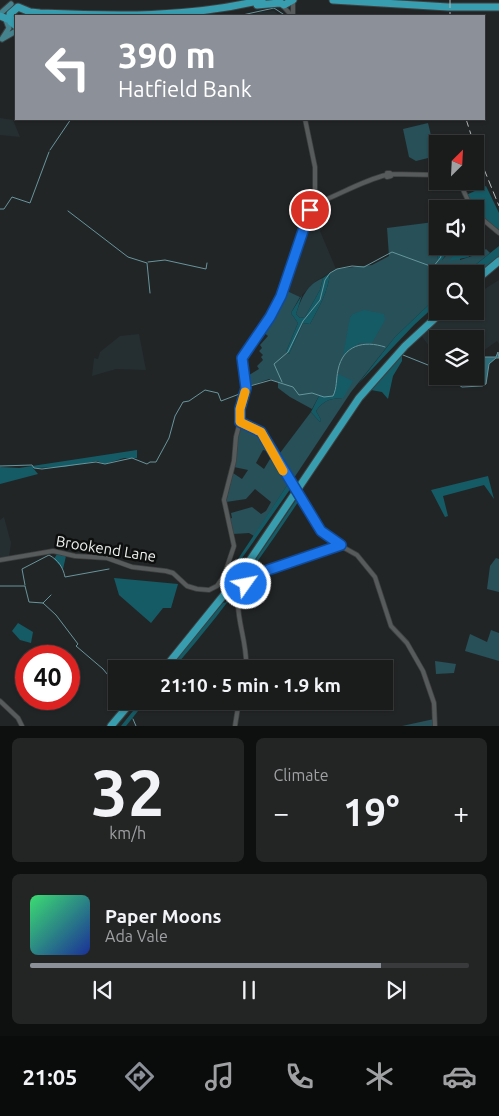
<!DOCTYPE html>
<meta charset="utf-8">
<style>
:root{--surface:#1a1c1c;--page:#232525;--text:#f1f3f6;--muted:#9fa1a3;--line:#383a3b;--accent:#8c9099}
body{margin:0;font-family:Ubuntu,sans-serif;background:var(--page);color:var(--text);height:100vh;display:flex;flex-direction:column;font-size:19px;white-space:nowrap}
*{box-sizing:border-box;margin:0}
p{font-size:16px;color:var(--muted)}
.icon{flex:none;width:28px;height:28px;fill:none;stroke:currentColor;stroke-width:2;stroke-linecap:round;stroke-linejoin:round}
.map{position:relative;height:726px;overflow:hidden}
.drawer{display:flex;flex-direction:column;gap:12px;padding:12px;background:#0e0f0f;flex:1}
.drawer>*{flex:none}
.hud{position:absolute;left:15px;top:15px;width:470px;height:105px;border-radius:0px;box-shadow:0 1px 4px #0004,0 0 0 1px var(--line);background:#8c9099;color:#fff;overflow:hidden}
.needle{width:32px;rotate:24deg}
.tools{position:absolute;left:429px;top:135px;display:grid;gap:10px}
.tools a{display:grid;place-items:center;width:55px;height:55px;border-radius:0px;background:var(--surface);box-shadow:0 1px 4px #0004,0 0 0 1px var(--line);font-size:25px}
.speed{position:absolute;left:15px;top:645px;display:flex;gap:10px;font-size:25px;font-weight:700;text-align:center}
.speed>*{display:grid;place-content:center;width:65px;height:65px;border-radius:50%;background:var(--surface);box-shadow:0 1px 4px #0004,0 0 0 1px var(--line);line-height:1}
.speed .limit{border:8px solid #d22;background:#fff;color:#111}
.pin{position:absolute;display:grid;place-items:center;width:42px;height:42px;color:#fff;margin:-21px;border:2px solid #fff;border-radius:50%;box-shadow:0 1px 5px #0007}
.me{position:absolute;width:55px;margin:-28px;rotate:57deg;stroke-linejoin:round;filter:drop-shadow(0 0 4px #0008)}
.turn{display:flex;align-items:center;gap:18px;height:105px;padding:0 20px;font-size:22px}
.turn .icon{width:65px;height:65px;stroke-width:2.5}
.turn b{display:block;font-size:35px;line-height:42px}
.big{font-size:38px;font-weight:700;line-height:1.1}
.drawer .card{flex:1;display:flex;flex-direction:column;justify-content:center;gap:8px;min-width:0;padding:0 18px;border-radius:8px;background:var(--page)}
.drawer .dial{align-items:center;gap:0}
.dial b{font-size:65px;line-height:1}
.song{display:flex;align-items:center;gap:15px}
.cover{width:60px;height:60px;border-radius:8px;background:linear-gradient(135deg,hsl(140 70% 55%),hsl(230 70% 35%))}
.played{height:5px;border-radius:2px;background:linear-gradient(90deg,var(--accent) 80%,var(--line) 80%)}
.keys{display:flex;justify-content:space-around;direction:ltr}
.heat{display:flex;justify-content:space-between;align-items:center;font-size:28px;direction:ltr}
.drawer .tiles{flex:1;display:grid;gap:12px;grid-template-columns:1fr 1fr}
.card:last-child{grid-column:span 2}
.trip{position:absolute;left:108px;top:660px;width:285px;height:50px;border-radius:0px;background:var(--surface);box-shadow:0 1px 4px #0004,0 0 0 1px var(--line);font-weight:700;line-height:50px;text-align:center}
.menu{display:flex;height:80px;justify-content:space-around;align-items:center;background:#0a0b0b;color:var(--muted)}
.menu .icon{width:35px;height:35px}
.menu .on{color:var(--accent)}
.menu b{font-size:22px;color:var(--text)}
.map>svg:first-child{display:block}
.built{fill:#252f31}
.green{fill:#275058}
.forest{fill:#155b66}
.water{fill:#2d6e7a;stroke:#67959d}
.lines{fill:none;stroke-linecap:round;stroke-linejoin:round}
.stream{stroke:#67959d;stroke-width:1}
.minor-casing{stroke:#3e4040;stroke-width:5.5}
.major-casing{stroke:#3e4040;stroke-width:7}
.highway-casing{stroke:#3e4040;stroke-width:9}
.minor{stroke:#585b5b;stroke-width:4}
.major{stroke:#44838d;stroke-width:5}
.highway{stroke:#379daf;stroke-width:7}
.rail{stroke:#b6b9b9;stroke-width:1;stroke-dasharray:8 4;stroke-linecap:butt}
.minor-bridge-casing{stroke:#3e4040;stroke-width:5.5;stroke-linecap:butt}
.minor-bridge{stroke:#585b5b;stroke-width:4}
.route-casing{stroke:#114b97;stroke-width:12}
.route{stroke:#1a73e8;stroke-width:9}
.slow{stroke:#f59e0b;stroke-width:9}
.labels{text-anchor:middle;stroke-width:5;stroke-linejoin:round;paint-order:stroke}
.street-label{font-size:15px;fill:#edefef;stroke:#0d0e0e}
</style>
<div class="map">
<svg width="499" height="726" viewBox="0 0 499 726">
<rect width="100%" height="100%" fill="#222526"/>
<path class="built" d="M274,11l6,5h-30l10,-4z
M0,118l13,2 7,17 -20,-2z
M306,223l17,5 -3,3 16,38 -20,12 -16,16 -15,-7z
M499,280v64l-2,-3 -17,12 1,6 -5,20 -3,3 -14,-2 -6,-4h22v-37h-37l-1,18 -16,-22 28,-24h26v-16z
M139,334l7,36 -30,-1 -24,7 2,-18 4,1 2,-7 20,-16z
M4,517l7,26 -2,14 -9,2v-39z"/>
<path class="green" d="M428,123l8,33 -20,5 -7,-4 -6,-28z
M434,222l4,38h4l13,-14h6l-1,14 18,-6 8,-5 4,4 -26,21h-26l-1,23 -42,40 -44,55 -59,89 -15,-24 34,-45 9,10 1,-2 -5,-9c7,-10 14,-13 27,-13l-6,-19 -4,17h-14l-7,13 -22,-12 -12,-9v-6l-9,-3 -21,8 -2,-10 13,-8 -2,-3 6,-6 -2,-3 2,-2 -4,-4 3,-3 -2,-3 8,-9 -5,-4 10,-12 12,-30 15,7 -9,16 7,10 -12,29 3,2 14,-31 7,1c9,-17 18,-32 20,-51l6,-4 36,-4 17,-9 -2,-28z
M323,278l-3,12 -15,27 -5,1 -4,-4c5,-15 11,-30 27,-36z
M242,425l17,7 9,17 -1,2 -4,-1 -7,13 8,6 6,-10 6,2 12,23 -34,52 -5,-3 -16,1 -5,-15 4,-1 -1,-5 21,-6 9,7 5,-3 5,-9 -16,-13 -9,10 -20,3 7,-29 9,6 6,-9 -14,-3 3,-31z
M496,558l3,1v33l-12,-3 3,-23z
M491,630l8,3v28l-34,-10 5,-17 17,8z
M435,661l21,3 -2,9 -18,1z
M434,719v7h-32z"/>
<path class="forest" d="M486,186l13,27v17l-15,-10 -18,-25z
M436,246l1,-1 18,1 -8,7 -5,7h-4z
M461,246h4l4,11 -20,4z
M499,246v11l-24,18 -11,-1z
M330,273c-2,19 -11,34 -20,51l-7,-1 -14,31 -3,-2 12,-29 -7,-10 11,-18 -6,19 4,4 5,-1 15,-27 3,-12z
M437,297v7l-23,21 -56,59 37,-47z
M364,310l20,4 1,6 -13,23h-12l-12,7 -5,6 7,-38 3,-4z
M402,354v7l-9,15 -5,23 -6,-7 -11,-2z
M338,374l15,7 -10,17c-13,0 -20,3 -27,13l5,9 -1,2 -9,-10 8,-16h14z
M137,450v8h-13l-19,6 -8,-3 -33,6 -31,1 5,6 -38,10v-17l19,1z
M488,476l6,23 -10,-14 -41,11 5,20 -3,1 -14,-27z
M288,484l3,4 -63,90 -2,-1z
M304,493l8,12 4,16 -15,-24z
M296,500l2,2c-38,58 -79,114 -125,167h-5l55,-66 4,-1z
M57,554l9,2 -3,13 -9,-10z
M114,578l64,6 -7,24h-8l-12,15 -32,-28z
M18,623l15,9 -2,11 -11,-3 -8,-9z
M141,701h5l-20,25h-5z"/>
<path class="water" d="M498,352l1,6h-3l-7,6 -3,20 -4,2c-5,-9 -4,-21 3,-29h11z"/>
<g class="lines">
<path class="stream" d="M238,16l36,-8 12,8
M50,150l21,-31
M0,209h4l8,-12 18,6 19,-51
M68,211l60,46 19,6 3,30
M148,262l17,-2 41,9 1,-6
M403,355l35,14
M445,376l17,11 20,-1
M282,382l-8,-18 14,-12 15,-31 17,-21 5,-20 5,-7 7,-4 15,-3 12,1 28,-15 41,15 8,-10 -3,-11
M250,386l21,-6 22,7 6,8 13,-2 12,4 9,-1c4,-8 3,-17 5,-26 5,-25 26,-30 47,-23
M0,466l32,-1 2,3 8,1 54,-7 9,2 27,-6 15,6 3,-2h6l13,-24 6,-22 8,-14 6,-1 16,-11 13,3 3,8 21,-8 1,-2
M25,585l-3,-16 27,-14c9,5 14,12 16,22l44,-8
M0,586h25l4,16 14,1 13,12 22,29 -2,2 27,23 13,16
M43,603l8,-8
M133,719l3,7"/>
<defs>
<path id="minor" d="M282,5l10,11
M293,16v-16
M305,119l10,48v33
M387,173h3l1,3 -4,1z
M391,174l47,1
M459,181l13,28
M311.5 204a4.5 4.5 0 1 1 9 0a4.5 4.5 0 1 1-9 0Z
M320,202c23,-9 42,-21 66,-27
M475,213l24,20
M240,422l21,10 29,50
M301,500l20,31 11,10 25,14 18,22 16,49 16,17 16,28 11,32 1,23
M0,560l53,-9 22,5 32,2 25,9 34,4 7,2 14,13 10,3 12,1 8,-4 7,-10 10,-30 -10,-46 10,-39 2,-24 4,-15v-13l6,-21 -4,-30 30,-43 9,-19 23,-73 9,-16
M246,669c2,-23 -8,-44 -8,-66 -1,-37 78,-44 103,-58
M0,701l18,17 4,8
M235,726l4,-25"/>
<path id="major" d="M2,12l9,-8
M2,39l7,-11 -3,-8
M2,39l14,-8"/>
<path id="highway" d="M276,0l8,5 9,-5
M333,0l115,7h51
M257,5l23,-2
M0,16l10,4
M16,26l-5,-4 -1,-8 8,-7 12,5 10,1c75,3 149,5 222,-13
M475,281l24,-20
M164,669l76,-94 119,-177 46,-52 38,-35
M111,726l21,-25"/>
</defs>
<use href="#minor" class="minor-casing"/>
<use href="#major" class="major-casing"/>
<use href="#highway" class="highway-casing"/>
<use href="#minor" class="minor"/>
<use href="#major" class="major"/>
<use href="#highway" class="highway"/>
<path class="rail" d="M450,0v16
M466,119l8,25
M475,147l24,59"/>
<defs>
<path id="minor-bridge" d="M290,482l11,18"/>
</defs>
<use href="#minor-bridge" class="minor-bridge-casing"/>
<use href="#minor-bridge" class="minor-bridge"/>
</g>
<g class="lines">
<defs>
<path id="route" d="M246,584l22,-14 73,-25 -20,-14 -60,-99 -21,-10v-13l6,-21 -4,-30 28,-41 11,-21 29,-86"/>
</defs>
<use href="#route" class="route-casing"/>
<use href="#route" class="route"/>
<path class="slow" d="M245,392l-5,17v13l21,10 22,39"/>
</g>
<g class="labels">
<g class="street-label">
<text transform="translate(106 549) rotate(9)" y="5">Brookend Lane</text>
</g>
</g>
</svg>
<div class="tools">
<a><svg class="needle" viewBox="-14 -14 28 28"><path d="M0-13l5 13h-10z" fill="#e53935"/><path d="M0 13l5-13h-10z" fill="#9fa1a3"/></svg></a>
<a><svg class="icon" aria-label="sound" viewBox="0 0 24 24"><path d="M4 9h4l5-4v14l-5-4H4zM17 9q2 3 0 6"/></svg></a>
<a><svg class="icon" aria-label="search" viewBox="0 0 24 24"><circle cx="10" cy="10" r="6"/><path d="M15 15l6 6"/></svg></a>
<a><svg class="icon" aria-label="layers" viewBox="0 0 24 24"><path d="M12 4l9 5-9 5-9-5zM3 14l9 5 9-5"/></svg></a>
</div>
<div class="speed"><div class="limit">40</div></div>
<div class="pin" style="left:310px;top:210px;background:#d93025"><svg class="icon" aria-label="arrive" viewBox="0 0 24 24"><path d="M6 21V4h12l-3 4 3 4H6"/></svg></div>
<svg class="me" style="left:246px;top:584px" viewBox="-20 -20 40 40"><circle r="17" fill="#1a73e8" stroke="#fff" stroke-width="3"/><path d="M0-11L8 9 0 5-8 9z" fill="#fff"/></svg>
<div class="trip">21:10 · 5 min · 1.9 km</div>
<div class="hud">
<div class="turn"><svg class="icon" aria-label="left" viewBox="0 0 24 24"><path d="M17 20v-9H6M10 6l-5 5 5 5"/></svg><div><b>390 m</b>Hatfield Bank</div></div>
</div>
</div>
<section class="drawer">
<div class="tiles">
<div class="card dial"><b>32</b><p>km/h</p></div>
<div class="card"><p>Climate</p>
<div class="heat"><a>−</a><b class="big">19°</b><a>+</a></div>
</div>
<div class="card">
<div class="song"><i class="cover"></i><div><b>Paper Moons</b><p>Ada Vale</p></div></div>
<div class="played"></div>
<div class="keys"><svg class="icon" aria-label="previous" viewBox="0 0 24 24"><path d="M18 5L8 12l10 7zM5 5v14"/></svg><svg class="icon" aria-label="pause" viewBox="0 0 24 24"><path d="M8 5v14M16 5v14"/></svg><svg class="icon" aria-label="next" viewBox="0 0 24 24"><path d="M6 5l10 7-10 7zM19 5v14"/></svg></div>
</div>
</div>
</section>
<nav class="menu">
<b>21:05</b>
<svg class="icon on" aria-label="directions" viewBox="0 0 24 24"><path d="M12 3l9 9-9 9-9-9zM9 14v-3h6M13 9l2 2-2 2"/></svg>
<svg class="icon" aria-label="music" viewBox="0 0 24 24"><path d="M9 18V5l10-2v13"/><circle cx="6" cy="18" r="3"/><circle cx="16" cy="16" r="3"/></svg>
<svg class="icon" aria-label="phone" viewBox="0 0 24 24"><path d="M5 4h4l2 5-3 2q2 4 5 5l2-3 5 2v4C11 20 4 13 5 4z"/></svg>
<svg class="icon" aria-label="climate" viewBox="0 0 24 24"><path d="M12 3v18M4 7l16 10M4 17L20 7"/></svg>
<svg class="icon" aria-label="car" viewBox="0 0 24 24"><path d="M5 17H2v-5l4-1 3-4h7l3 4 3 1v5h-3M9 17h6M6 11h13"/><circle cx="7" cy="17" r="2"/><circle cx="17" cy="17" r="2"/></svg>
</nav>
